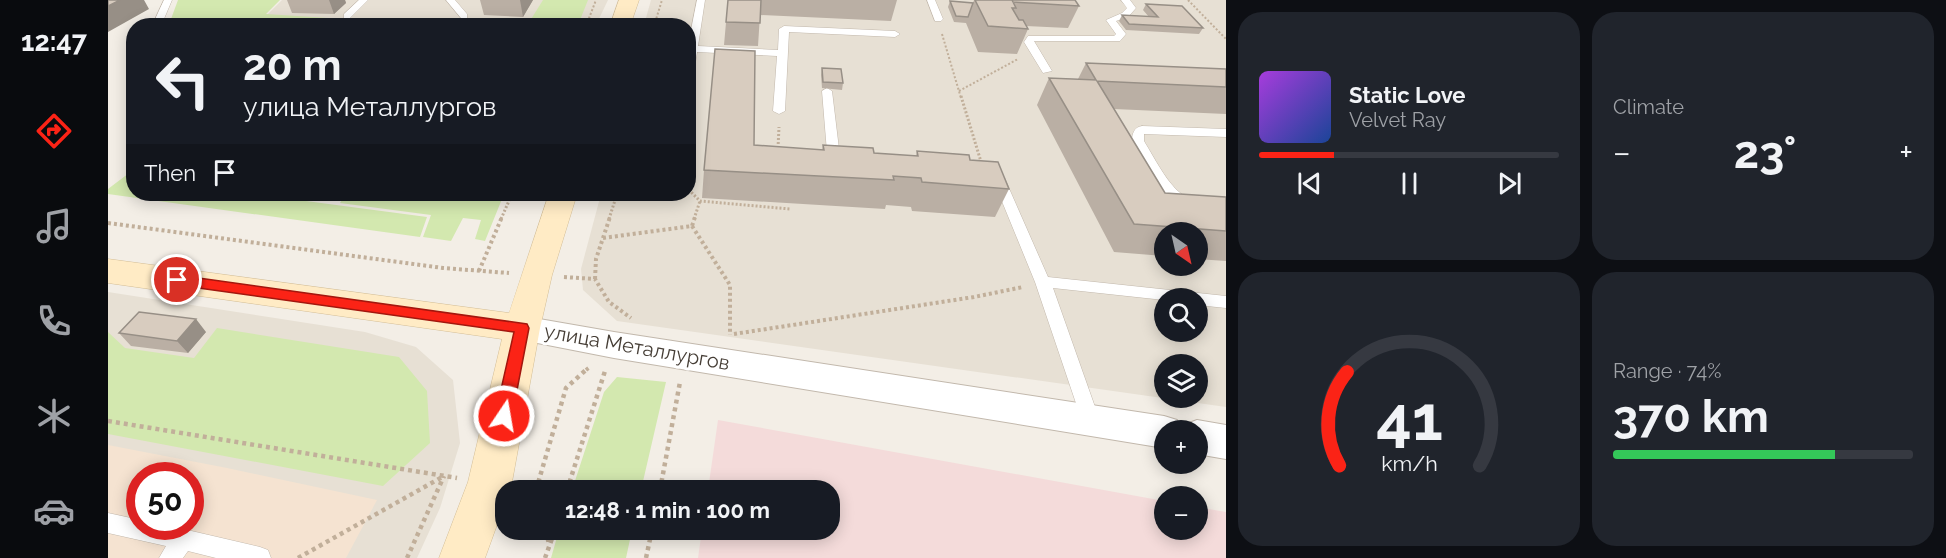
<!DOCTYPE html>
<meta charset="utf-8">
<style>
:root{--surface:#171b24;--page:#20242c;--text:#f1f3f6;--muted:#9ea1a6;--line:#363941;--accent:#fb2316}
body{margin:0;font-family:Raleway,sans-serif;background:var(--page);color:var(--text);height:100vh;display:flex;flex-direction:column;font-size:22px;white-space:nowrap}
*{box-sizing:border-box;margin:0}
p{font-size:20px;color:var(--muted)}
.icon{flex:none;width:33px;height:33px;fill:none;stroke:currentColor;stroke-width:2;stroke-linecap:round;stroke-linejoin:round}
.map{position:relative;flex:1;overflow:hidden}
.side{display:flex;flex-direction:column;gap:12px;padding:12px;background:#0d0f14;width:720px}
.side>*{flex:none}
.banner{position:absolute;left:18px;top:18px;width:570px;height:183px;border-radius:24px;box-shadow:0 3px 15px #0003;background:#171b24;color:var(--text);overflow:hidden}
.needle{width:39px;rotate:146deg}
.tools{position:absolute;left:1046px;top:222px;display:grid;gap:12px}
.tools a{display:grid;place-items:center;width:54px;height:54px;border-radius:50%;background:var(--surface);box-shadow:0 3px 15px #0003;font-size:30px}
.speed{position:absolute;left:18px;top:462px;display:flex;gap:12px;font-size:30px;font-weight:700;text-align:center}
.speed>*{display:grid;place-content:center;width:78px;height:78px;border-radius:50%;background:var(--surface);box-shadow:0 3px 15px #0003;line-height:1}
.speed .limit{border:9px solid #d22;background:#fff;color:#111}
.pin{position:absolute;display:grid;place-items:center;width:51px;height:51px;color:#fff;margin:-26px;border:3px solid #fff;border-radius:50%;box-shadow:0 2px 6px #0007}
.me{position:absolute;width:66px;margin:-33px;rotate:12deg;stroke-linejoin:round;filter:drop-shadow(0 0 4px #0008)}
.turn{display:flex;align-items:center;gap:21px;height:126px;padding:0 18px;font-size:27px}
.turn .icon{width:78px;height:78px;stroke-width:2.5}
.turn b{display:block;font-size:42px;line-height:51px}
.then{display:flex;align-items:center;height:57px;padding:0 18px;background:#0003;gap:12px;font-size:22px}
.big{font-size:45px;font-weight:700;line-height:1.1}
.side .widget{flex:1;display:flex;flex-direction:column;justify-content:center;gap:9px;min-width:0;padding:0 21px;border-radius:24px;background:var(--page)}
.side .dial{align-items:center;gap:0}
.dial svg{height:156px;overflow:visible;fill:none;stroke:var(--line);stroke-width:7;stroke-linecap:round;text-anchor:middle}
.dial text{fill:var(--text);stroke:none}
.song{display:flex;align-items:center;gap:18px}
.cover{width:72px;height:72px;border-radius:9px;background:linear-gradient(135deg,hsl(280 70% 55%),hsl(220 70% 35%))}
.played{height:6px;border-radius:3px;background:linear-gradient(90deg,var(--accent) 25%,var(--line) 25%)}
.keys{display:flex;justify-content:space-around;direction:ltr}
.heat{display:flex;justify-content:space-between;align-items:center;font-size:33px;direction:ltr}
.charge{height:9px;border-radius:4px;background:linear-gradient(90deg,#34c759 74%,var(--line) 0)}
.side .tiles{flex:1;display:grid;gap:12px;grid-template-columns:repeat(2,1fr)}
.trip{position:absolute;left:387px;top:480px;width:345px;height:60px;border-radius:24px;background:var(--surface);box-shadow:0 3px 15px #0003;font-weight:700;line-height:60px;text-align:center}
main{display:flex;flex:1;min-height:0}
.tab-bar{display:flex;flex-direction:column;width:108px;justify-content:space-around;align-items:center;background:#090b0e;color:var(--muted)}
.tab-bar .icon{width:42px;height:42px}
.tab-bar .selected{color:var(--accent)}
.tab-bar b{font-size:27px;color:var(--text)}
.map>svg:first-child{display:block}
.residential{fill:#e7e0d4;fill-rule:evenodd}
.commercial{fill:#f5e3d1;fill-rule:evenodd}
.medical{fill:#f4dbda}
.green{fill:#d3e8af}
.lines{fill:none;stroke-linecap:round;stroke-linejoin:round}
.service-casing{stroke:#c2b8ac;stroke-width:1}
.minor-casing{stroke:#c2b8ac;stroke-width:2}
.secondary-casing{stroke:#d4be96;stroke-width:1}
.path-far3{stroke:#c1af9a;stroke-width:2;stroke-dasharray:2 2;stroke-linecap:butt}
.path-far2{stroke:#c1af9a;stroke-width:3;stroke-dasharray:2 2;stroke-linecap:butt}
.path-far1{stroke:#c1af9a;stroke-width:4;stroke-dasharray:3 3;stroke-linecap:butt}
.path{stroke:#c1af9a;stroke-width:4.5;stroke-dasharray:4 4;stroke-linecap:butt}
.service{fill:#fff;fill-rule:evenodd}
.minor{fill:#fff;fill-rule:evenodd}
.secondary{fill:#ffebc5;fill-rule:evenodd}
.wall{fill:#baafa4}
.shaded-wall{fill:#978f86}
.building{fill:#d8ccbf;stroke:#978f86;stroke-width:1.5}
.route{fill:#fb2316;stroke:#a3170e;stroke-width:1.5}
.labels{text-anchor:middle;stroke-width:6;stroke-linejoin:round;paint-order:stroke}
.street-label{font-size:20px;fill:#463e36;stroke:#fff}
</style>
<main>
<nav class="tab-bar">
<b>12:47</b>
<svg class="icon selected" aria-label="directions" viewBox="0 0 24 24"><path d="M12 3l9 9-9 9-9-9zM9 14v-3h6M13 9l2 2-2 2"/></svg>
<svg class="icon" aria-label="music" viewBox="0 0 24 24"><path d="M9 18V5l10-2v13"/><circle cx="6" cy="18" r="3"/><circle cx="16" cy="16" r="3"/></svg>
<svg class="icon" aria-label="phone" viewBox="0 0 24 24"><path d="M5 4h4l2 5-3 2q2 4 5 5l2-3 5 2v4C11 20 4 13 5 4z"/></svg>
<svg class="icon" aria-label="climate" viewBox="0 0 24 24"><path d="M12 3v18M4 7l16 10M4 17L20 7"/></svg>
<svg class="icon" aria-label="car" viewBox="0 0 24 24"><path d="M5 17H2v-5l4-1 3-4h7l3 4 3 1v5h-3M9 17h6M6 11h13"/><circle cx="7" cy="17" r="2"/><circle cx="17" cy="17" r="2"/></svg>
</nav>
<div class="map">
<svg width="1118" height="558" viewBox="0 0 1118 558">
<rect width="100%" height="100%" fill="#f3eee6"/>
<path class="residential" d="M174,0h326l-12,25 -340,1z
M543,0h575v407l-609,-86 -34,-31 -2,-21 20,-75h87v-168l-44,-1zM1056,232h33v34h-33zM1056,298h33v34h-33zM1056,364h33v34h-33z
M0,292l257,40 51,15 37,33 7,63 -20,65 -23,50h-309zM32,476h50v50h-50z"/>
<path class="commercial" d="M0,445l119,23 150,32 -31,58h-238zM32,476h50v50h-50z"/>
<path class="medical" d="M610,420l446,81v29h33v-23l29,5v46h-528l4,-28h128v-40h-122z"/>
<path class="green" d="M70,0h102l-14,14 62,4 -9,8h-84l-64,-7z
M435,0h45l-10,25h-254l5,-4 74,3 21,-5 104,5z
M25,170l1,24h179l-7,7 121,16 -7,20 -312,-43v-5z
M238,194h158l-19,47 -10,-2 6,-19 -18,-2 -12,23 -28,-4 8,-22 -91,-12z
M109,328l182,29 28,34 3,52 -47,43 -275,-52v-102l17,16 69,10z
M509,377l49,5 -25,108h-69l32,-98z
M451,530h73l-6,28h-75z"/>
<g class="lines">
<defs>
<path id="service" d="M56,0h8l-11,26h-9z
M251,0h9l-18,18h-6v-4z
M338,0h9l12,14v4h-6z
M589,0h8l-7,46 80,4 1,-21 5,-3 111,5 5,3 -5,3 -106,-5 -4,79 -6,3 -6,-3 4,-55 -80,-4 -4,24 -5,3v-34z
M819,0h8l8,19 -2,2h-6z
M1013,0h9l6,8 -8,9 -12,4 10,13 -6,7h-86l18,30 -9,2 -19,-31 4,-6h86l2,-2 -10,-14 16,-7 5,-5z
M719,88l5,3 7,58 12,1v6h-18l-6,-4 -5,-61z
M1034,126l84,3v8l-82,-3v7c24,40 32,63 82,70v8c-59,-8 -67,-30 -94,-78 0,-7 2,-14 10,-15z
M890,173l6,4 44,100 178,19v12l-29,-3v-7h-33v2l-111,-12 47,133 -3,6 -6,2 -6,-2 -3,-6 -47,-139 -43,-105z
M0,513l32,7v6h30l90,21 8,3 3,8h-55l-28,-7 -5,7h-24l7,-12 -58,-13z"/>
<path id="minor" d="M414,316l92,16 550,84 13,4 5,10 2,-5 13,-5 29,5v34l-29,-5v-24h-33v18l-550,-90 -92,-18 -11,-3 -5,-9 5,-9z"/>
<path id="secondary" d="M511,0h20l-9,26h-20z
M441,194h28l-25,81 -12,53 -28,154 -3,8h-3v10l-21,58h-46l29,-76 34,-143 -394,-56v-24l401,54z"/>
</defs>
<use href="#service" class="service-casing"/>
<use href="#minor" class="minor-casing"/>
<use href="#secondary" class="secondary-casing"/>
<path class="path-far3" d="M1080,0l38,39
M478,26l10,-26
M546,26l8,-26
M834,34l19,64
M851,91l59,-32"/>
<path class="path-far2" d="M853,96l21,69
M670,148l1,-21
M580,169h4l-2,22 10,10 90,8
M393,219l11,-25
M501,219l8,-25
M586,219l6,-18"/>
<path class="path-far1" d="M0,223l335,45 66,5
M584,226l38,59v50
M495,238l89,-12 3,-9
M371,271l23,-54
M456,277l31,2 14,23 22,16
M487,279l1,-20 14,-42
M626,334l240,-37 49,-10
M478,370l4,-3"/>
<path class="path" d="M0,421l349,57
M416,486l11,2
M428,490l30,-102 22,-20
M459,490l38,-119
M552,490l20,-108
M437,530l4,13
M190,558l146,-82
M299,558l37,-82
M437,558l10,-28
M538,558l6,-28"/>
<use href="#service" class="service"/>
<use href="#minor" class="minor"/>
<use href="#secondary" class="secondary"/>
</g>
<path class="wall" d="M179,0h58l1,3 -12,11 -42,-1z
M372,0h53l-10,17 -39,-2z
M620,0h169l-6,21 -131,-6 -2,31 -34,-1z
M866,0h101l4,6 -11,22 -42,-2 2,3 -11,25 -39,-2 -12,-29 -12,-1 -6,-15 2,-6 23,2z
M1038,4l57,24 -4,6 -73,-4 -7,-9 3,-6 27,2 -6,-7z
M978,63l140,6v45l-112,-5 51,84 61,4v64l-29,-2v-27h-33v24l-50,-4 -77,-147 12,-27 29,1z
M714,68l21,15 -1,7 -20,-2 -1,-13z
M646,145l68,5 1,-5 51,8 42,3 1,-5 53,9 39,29 -14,28 -83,-6 -1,-4 -25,-2 -1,4 -183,-11 2,-28z
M98,332l-18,21 -57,-7 -12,-13z"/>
<path class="shaded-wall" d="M12,0h24l5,9 -41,23v-26z
M221,0h16l1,3 -12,11z
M412,0h13l-10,17z
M88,319l10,13 -18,21 -11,-12z"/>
<path class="building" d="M0,0h12l-12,6z
M620,0h33l-1,23 -34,-1z
M867,0h37l4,8h-4l7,12h4l5,9 -40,-3z
M902,0h65l4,6 -66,-4 -1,-2z
M842,1l23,2 -5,14 -12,-1z
M1038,4l36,2 21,22 -74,-4 -7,-9 36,2z
M607,49l40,2 -1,94 70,5 -1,-5 50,3 1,5 44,3 -1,-5 52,4 1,5 28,2 11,27 -87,-7 -1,-4 -28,-2 1,4 -190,-10z
M978,63l140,6v18l-129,-6 68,112 61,4v34l-92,-7 -85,-146 47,2z
M714,68l19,1 2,14 -20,-1z
M31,312l57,7 -19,22 -58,-8z"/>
<path class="route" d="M69,275l350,49 2,4 -17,88 -2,5 -6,2 -6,-2 -3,-5 19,-84 -337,-47 -7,-5z"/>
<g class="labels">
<g class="street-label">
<text transform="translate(529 347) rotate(10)" y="7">улица Металлургов</text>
</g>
</g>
</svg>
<div class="tools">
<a><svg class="needle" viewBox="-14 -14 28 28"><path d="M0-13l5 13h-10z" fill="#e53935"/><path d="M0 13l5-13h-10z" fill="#9ea1a6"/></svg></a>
<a><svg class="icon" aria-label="search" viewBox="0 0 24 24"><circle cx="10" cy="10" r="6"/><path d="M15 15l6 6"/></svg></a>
<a><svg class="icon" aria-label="layers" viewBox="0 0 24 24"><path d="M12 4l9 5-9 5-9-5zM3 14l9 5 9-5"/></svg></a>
<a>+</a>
<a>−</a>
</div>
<div class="speed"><div class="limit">50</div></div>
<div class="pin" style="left:69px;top:280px;background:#d93025"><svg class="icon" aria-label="arrive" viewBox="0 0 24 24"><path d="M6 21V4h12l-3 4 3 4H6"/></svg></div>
<svg class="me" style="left:396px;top:416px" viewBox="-20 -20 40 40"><circle r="17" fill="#fb2316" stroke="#fff" stroke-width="3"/><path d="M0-11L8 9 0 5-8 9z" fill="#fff"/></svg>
<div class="trip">12:48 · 1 min · 100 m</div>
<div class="banner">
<div class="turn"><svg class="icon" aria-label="left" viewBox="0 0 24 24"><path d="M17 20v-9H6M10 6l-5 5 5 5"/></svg><div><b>20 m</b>улица Металлургов</div></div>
<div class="then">Then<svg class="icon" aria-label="arrive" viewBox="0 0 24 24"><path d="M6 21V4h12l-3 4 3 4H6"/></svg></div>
</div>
</div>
<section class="side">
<div class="tiles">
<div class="widget">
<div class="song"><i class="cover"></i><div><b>Static Love</b><p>Velvet Ray</p></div></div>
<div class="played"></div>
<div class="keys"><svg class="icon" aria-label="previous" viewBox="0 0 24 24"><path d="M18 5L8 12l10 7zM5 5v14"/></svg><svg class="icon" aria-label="pause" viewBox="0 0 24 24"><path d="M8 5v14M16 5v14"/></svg><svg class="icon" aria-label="next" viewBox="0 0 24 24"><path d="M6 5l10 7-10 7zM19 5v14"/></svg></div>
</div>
<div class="widget"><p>Climate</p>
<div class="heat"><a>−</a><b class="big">23°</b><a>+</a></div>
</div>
<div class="widget dial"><svg viewBox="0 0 100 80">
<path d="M14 69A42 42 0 1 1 86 69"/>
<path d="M14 69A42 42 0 0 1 18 21" stroke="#fb2316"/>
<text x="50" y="56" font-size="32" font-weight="700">41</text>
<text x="50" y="72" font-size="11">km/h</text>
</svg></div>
<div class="widget"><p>Range · 74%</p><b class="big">370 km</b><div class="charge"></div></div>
</div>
</section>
</main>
